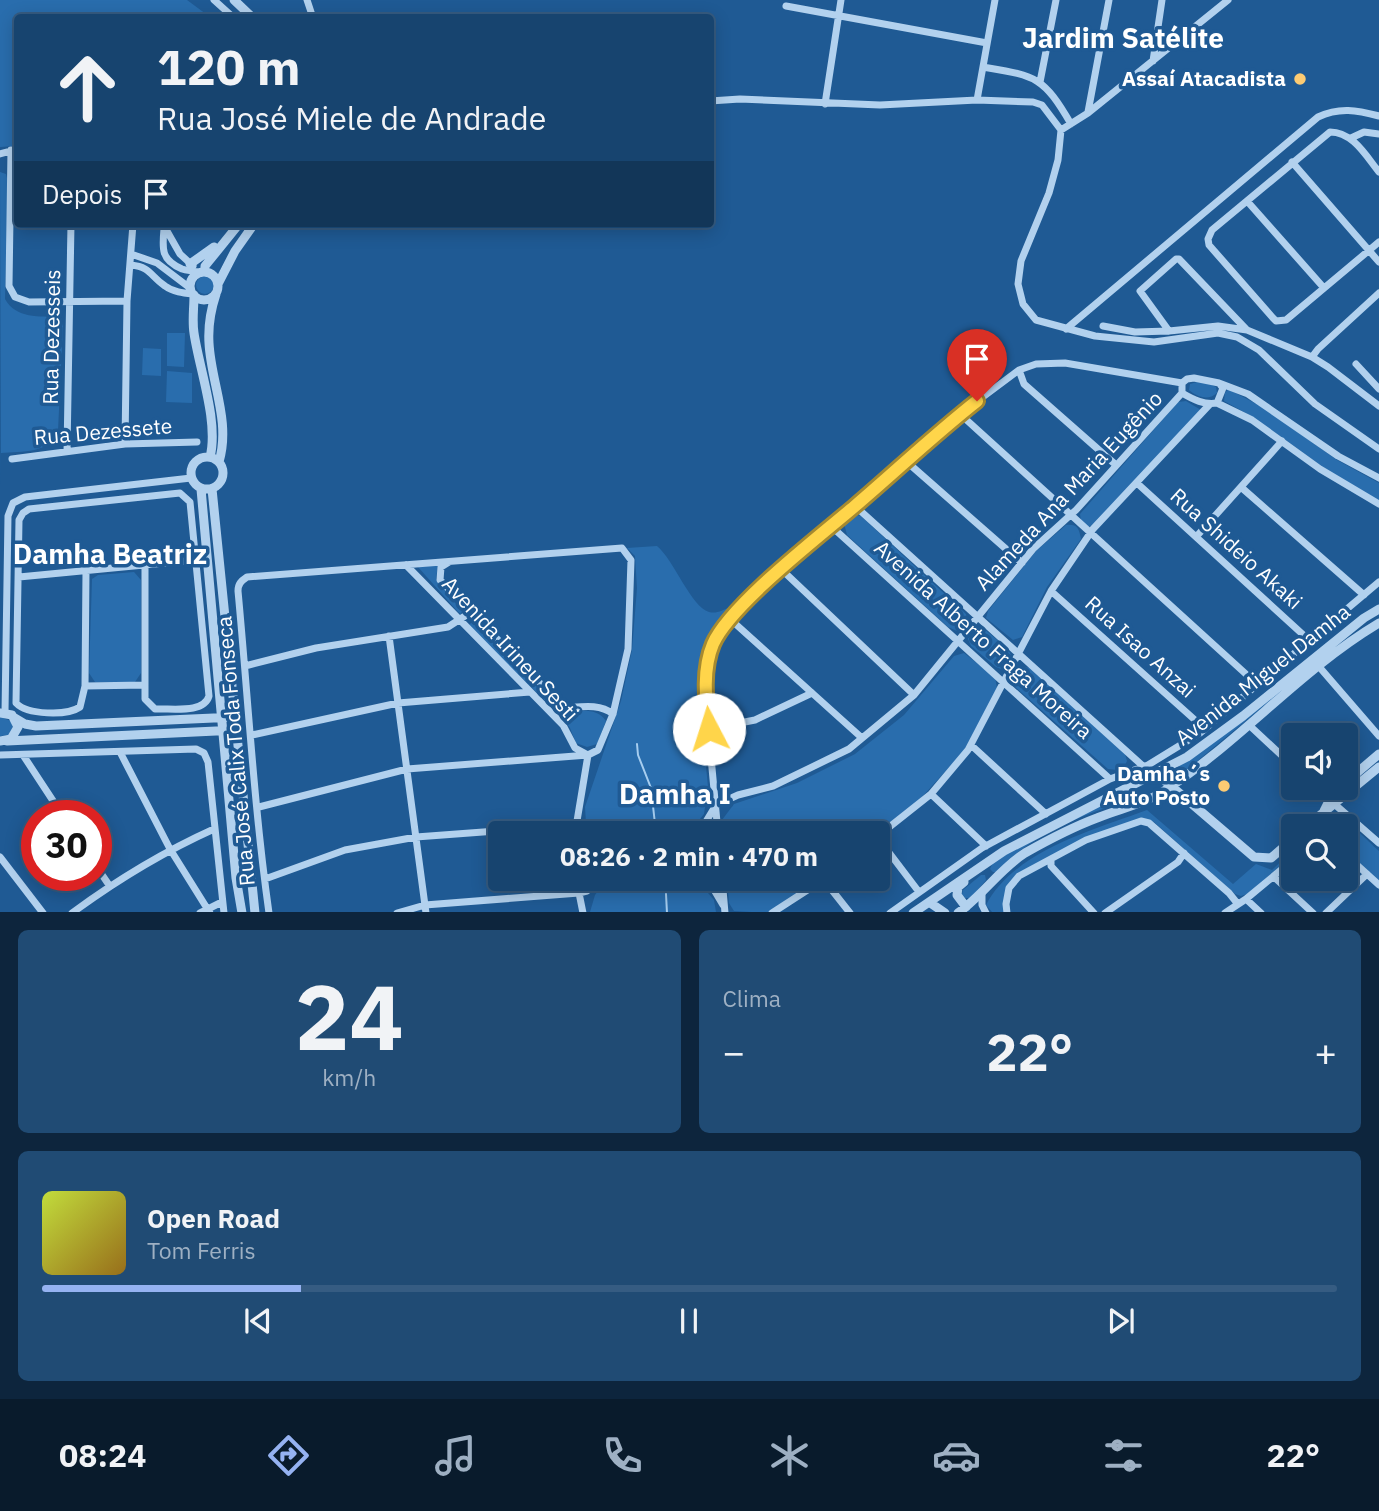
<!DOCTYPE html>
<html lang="pt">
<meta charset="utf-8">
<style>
:root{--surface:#17446f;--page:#204b74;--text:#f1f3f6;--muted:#9eb0c3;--line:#365c82;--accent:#95b2f1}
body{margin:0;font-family:"IBM Plex Sans",sans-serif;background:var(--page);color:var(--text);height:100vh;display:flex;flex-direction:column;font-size:26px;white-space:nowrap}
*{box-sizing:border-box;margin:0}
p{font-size:23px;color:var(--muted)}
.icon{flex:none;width:38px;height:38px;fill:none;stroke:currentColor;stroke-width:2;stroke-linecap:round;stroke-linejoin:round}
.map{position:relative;height:912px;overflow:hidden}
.panel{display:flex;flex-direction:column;gap:18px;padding:18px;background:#0d253d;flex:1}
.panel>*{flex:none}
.top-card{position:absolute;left:14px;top:14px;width:700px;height:214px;border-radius:7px;box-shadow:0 4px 18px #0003,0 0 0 2px var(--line);background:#17446f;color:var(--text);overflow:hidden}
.controls{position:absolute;left:1281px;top:723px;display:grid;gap:14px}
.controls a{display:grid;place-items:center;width:77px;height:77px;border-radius:7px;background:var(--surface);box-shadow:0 4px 18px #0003,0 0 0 2px var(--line);font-size:35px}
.speed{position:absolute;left:21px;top:800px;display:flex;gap:14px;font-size:35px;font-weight:700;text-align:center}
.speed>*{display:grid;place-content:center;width:91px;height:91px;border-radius:50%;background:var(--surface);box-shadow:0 4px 18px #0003,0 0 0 2px var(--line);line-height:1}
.speed .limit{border:10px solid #d22;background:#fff;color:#111}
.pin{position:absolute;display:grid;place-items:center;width:60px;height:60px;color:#fff;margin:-72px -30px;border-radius:50% 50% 50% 0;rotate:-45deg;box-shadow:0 0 7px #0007}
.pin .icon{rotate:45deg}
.me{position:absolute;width:77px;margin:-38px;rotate:355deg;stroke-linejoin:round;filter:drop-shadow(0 0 5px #0008)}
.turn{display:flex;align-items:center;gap:24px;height:147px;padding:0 28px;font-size:32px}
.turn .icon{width:91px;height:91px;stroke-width:2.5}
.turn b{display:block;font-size:49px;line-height:60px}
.then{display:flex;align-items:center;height:66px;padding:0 28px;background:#0003;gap:14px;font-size:26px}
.big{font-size:52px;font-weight:800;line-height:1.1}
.panel .widget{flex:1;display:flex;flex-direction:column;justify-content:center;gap:10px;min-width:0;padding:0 24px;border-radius:10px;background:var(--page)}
.panel .dial{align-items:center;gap:0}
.dial b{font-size:91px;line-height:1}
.song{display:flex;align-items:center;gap:21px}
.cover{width:84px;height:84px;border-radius:10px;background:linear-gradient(135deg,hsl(70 70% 55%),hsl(40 70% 35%))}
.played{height:7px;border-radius:4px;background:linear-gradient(90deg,var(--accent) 20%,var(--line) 20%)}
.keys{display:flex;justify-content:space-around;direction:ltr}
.heat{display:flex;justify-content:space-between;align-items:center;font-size:38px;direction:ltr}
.panel .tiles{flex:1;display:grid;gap:18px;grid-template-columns:1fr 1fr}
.widget:last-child{grid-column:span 2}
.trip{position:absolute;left:488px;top:821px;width:402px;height:70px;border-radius:7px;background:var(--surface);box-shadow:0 4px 18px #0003,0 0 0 2px var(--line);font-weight:800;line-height:70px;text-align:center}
.tab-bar{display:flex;height:112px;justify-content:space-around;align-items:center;background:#091b2c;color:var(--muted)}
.tab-bar .icon{width:49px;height:49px}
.tab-bar .active{color:var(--accent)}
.tab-bar b{font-size:32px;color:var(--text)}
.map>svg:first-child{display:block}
.green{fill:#296dad}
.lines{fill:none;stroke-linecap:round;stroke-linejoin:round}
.stream{stroke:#a6cdef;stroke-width:2}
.minor{stroke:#b2d1ee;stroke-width:7}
.tertiary{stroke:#b2d1ee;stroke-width:9}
.route-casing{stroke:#a68a30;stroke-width:18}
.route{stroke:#ffd54a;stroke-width:12}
.poi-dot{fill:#fccb73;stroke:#1f5a94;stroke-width:2.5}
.labels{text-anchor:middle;stroke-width:7;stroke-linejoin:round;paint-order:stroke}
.poi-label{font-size:21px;font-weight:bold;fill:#fff;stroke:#1f5a94;text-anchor:end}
.street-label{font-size:21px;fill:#fff;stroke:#1f5a94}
.district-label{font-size:28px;font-weight:bold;fill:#fff;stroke:#1f5a94}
</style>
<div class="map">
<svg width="1379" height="913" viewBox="0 0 1379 913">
<rect width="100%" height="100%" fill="#1f5a94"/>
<path class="green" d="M0,0h187l23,17 -192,1 -1,128 -17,1z
M0,172l6,2 2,8 -3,117c11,20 34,17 55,18l3,7 -5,107c-8,23 -36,20 -57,22v31z
M196 285a9 9 0 1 1 18 0a9 9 0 1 1-18 0Z
M167,333h18l-1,34 -17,-1z
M143,348l18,1v27l-19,-1z
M167,371l25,2v30l-26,-1z
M1197,382l11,1 8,4 1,6c-9,8 -20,4 -28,-3l1,-6z
M1228,389l36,19 73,52 42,23v18c-55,-27 -100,-72 -155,-100l1,-8z
M1186,401l15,9 -104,111 -8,6 -8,-6 -1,-7 98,-112z
M856,515l5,1 105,98c2,9 -1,13 -9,17l-9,-4 -101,-92 -3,-12 6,-6z
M1066,525c11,-1 13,3 15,14l-34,48 -25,50 -9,3 -27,-22 2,-7 48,-60z
M657,546c17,14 34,61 52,66 8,2 14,-2 21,-5l-25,48 -4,59 7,73 -4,27 -15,19h-95l-8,-10 -1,-16 36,-106 11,-51 5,-62 -2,-32 -8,-8z
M438,565l-2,14 26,32 -1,3 -3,-2 -40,-45z
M134,572l7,8v93l-6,9h-40l-6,-9 3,-94 6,-4z
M472,622l89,89c17,2 34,-6 45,10l-9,23 -10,3 -11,-4 -6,-15 -11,-14 -91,-88z
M976,627h6l26,22 3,6 -4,10 -6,4 -5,-2 -25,-21 -3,-7 2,-8z
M964,653l31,24 2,11 -33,63 -43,47 -44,35h-154l-1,-13 12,-16 63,-21 58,-29 49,-39 50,-59z
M1313,665l-129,107 -9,6h-7l-1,-7z
M1025,667l5,1 95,86 2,7 -3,6 -7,3 -9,-1 -95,-84 -2,-8 5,-8z
M0,717l11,4 2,7 -4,7 -9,1z
M1123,793v9c-46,15 -93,34 -127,70h-3l-3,-3 4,-9z
M1147,810l86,74 23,-20 16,6 21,-20v6l-46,38 -6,2 -6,-2 -81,-72 -8,-3 -67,23 -65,36 -10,34h-12l-6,-7c28,-54 107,-75 161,-95z
M1331,818c18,0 35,22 48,33v31l-33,-30v-26h-27z
M981,875h4l1,5 -15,18h-6l-3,-4 1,-4z
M607,879h89l18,21 2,12h-126l5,-17z
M727,879h93l-52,34 -34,-2 -5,-8z"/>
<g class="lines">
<path class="stream" d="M637,744l1,11 13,33 5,45
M666,894l1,19"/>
<path class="minor" d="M214,0l20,18
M307,0l6,18
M786,6l201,37
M1153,61l9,-61
M983,67c53,9 60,9 88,57
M1040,82l16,-82
M977,100l18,-100
M710,101l30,-2 140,6 97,-5 56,2 9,3 19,25 -3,30 -9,33 -28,68 -3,23 5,20 13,16 59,16 59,6 64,-9 19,4 22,13 56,54 64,45
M825,104l16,-104
M1088,112l21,-112
M1061,130l27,-17 140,-113
M1351,138l13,-6 15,2
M11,150l-2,136 6,11 14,5 98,-1
M0,154l18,-5
M1292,162l87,100
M1379,172c-13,-16 -26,-40 -49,-40l-118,98 -4,9 1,6 64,73 3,3 10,-1 93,-78
M1247,201l77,87
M163,224l17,30 13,12
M164,229c-2,20 -3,31 18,40 6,2 12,1 18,4
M131,254l26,9 33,25
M131,265c20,2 19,11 34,21 8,6 18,7 28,8
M1379,293l-61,56 -6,8 16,10 51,39
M1103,326l32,6 34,-1 49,-5 29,4 65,27
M1066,329l252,-212c21,-10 39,-7 61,-1
M1169,331l-29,-40 36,-32h3l67,70
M1356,364l23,25
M1019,370l5,14 92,81
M1194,378l25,5 4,5 -6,15c-13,2 -23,-3 -35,-10v-10l5,-4z
M1219,383l29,11 90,62 41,22
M1217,403l35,17 68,49 59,35
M960,414l298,271
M125,444l2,-143 6,-77
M67,451l4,-227
M12,459l113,-15 72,-2
M907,462l115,101
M1138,484l172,157
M1242,488l122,107
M855,506l289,261
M832,527l278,252
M1196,537l86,-96
M449,562l-8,5 -1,13 124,128c17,-1 35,-5 49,6
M406,565l157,160 12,23 13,7
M782,570l132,125
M86,571l-1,115 -5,21c-13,9 -53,8 -64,-4l3,-183 4,-7 6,-4 151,-16 10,9 19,194c-5,18 -38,12 -54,13l-10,-10v-134
M19,577l177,-17
M1051,591l154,138
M730,619l132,119
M389,636l37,277
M1315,662l64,74
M245,666l71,-18 132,-21 23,-15
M85,686l60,-1
M5,712l3,-196 5,-13 12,-6 166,-19
M1249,725l44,41
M709,729l46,-9 57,-27
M252,735l146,-32 132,-11
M971,745l75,69
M120,752l50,97 40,64
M0,755l196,-6 8,4 4,9 16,151
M23,755l40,61
M1316,788l63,55
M931,794l55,52
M259,807l148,-38 181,-14 10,-5 15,-36 15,-65 3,-89 -9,-12 -375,29c-6,4 -9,7 -9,14 10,106 16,216 31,322
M577,825l7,3 4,5
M575,833l13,-78
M699,833l17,-28 22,-10 35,-9 76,-37 65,-54 119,-146 43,-39 106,-117
M718,833l-12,-130 3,-45 4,-15 9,-14 38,-40 200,-175 59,-44 17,-6 29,-1 117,20
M878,836l53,-42 37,-44 83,-159 42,-62 117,-125
M878,838l41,54
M1346,855l33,30
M0,857l43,56
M1051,859v7l43,47
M96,866l13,19
M1274,877l39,36
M576,878l7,35
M707,878l16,27
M722,878l3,35
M265,879l80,-29 71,-13 161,-12
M824,880l26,33
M982,893v12l4,8
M1246,899l15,14
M72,913c45,-33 91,-61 142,-84
M200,913l22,-11
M397,913l28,-8 154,-12 8,-2 13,-13
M772,913l54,-35
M890,913l92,-65 128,-69 38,-14 52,-32 179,-151
M1007,913l-1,-9 3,-16 10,-12 67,-36 55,-19 8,2 80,70 8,10
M1105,913l73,-51 6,-9
M1225,913l21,-14 47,-39
M1326,913l41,-39"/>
<path class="tertiary" d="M234,0l19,18
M190,264l24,-17
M205,272v-6l34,-42
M190 286a14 14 0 1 1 28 0a14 14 0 1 1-28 0Z
M218,284l17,-33 19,-27
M216,294c-5,15 -8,33 -7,49 2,40 22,78 10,119
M194,295c0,13 -2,26 0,38 5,35 25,89 16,124
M191 473a16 16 0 1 1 32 0a16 16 0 1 1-32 0Z
M201,489l35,389 6,35
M212,489l43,424
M0,713l12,2 6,12 -7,12 -11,2
M15,718l10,6 11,2 200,-9
M7,741l230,-11
M1157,774l97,83 17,1 22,-19
M1346,782l33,-28
M1324,811l9,-18 6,-5
M1307,826l72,-59
M964,882l-6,5 -1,8 9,12
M929,902l16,11
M913,913l91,-62 183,-94 56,-41 121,-98 15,-9
M958,913c25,-18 42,-44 67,-60 23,-13 48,-26 72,-35 22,-9 44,-13 64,-25 78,-50 139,-123 218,-170"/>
</g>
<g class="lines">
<defs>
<path id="route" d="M709,729c-3,-28 -7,-59 4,-85 17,-39 107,-108 142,-138 41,-35 80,-72 122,-105"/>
</defs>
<use href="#route" class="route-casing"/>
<use href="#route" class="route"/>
</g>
<g class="poi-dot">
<circle cx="1300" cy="79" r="7"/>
<circle cx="1224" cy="786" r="7"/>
</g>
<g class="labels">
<g class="poi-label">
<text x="1286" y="86">Assaí Atacadista</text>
<text x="1210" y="781">Damha´s<tspan x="1210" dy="24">Auto Posto</tspan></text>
</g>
<g class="street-label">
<text transform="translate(52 337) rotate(-89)" y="7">Rua Dezesseis</text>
<text transform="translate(103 432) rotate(-5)" y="7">Rua Dezessete</text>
<text transform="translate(1069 491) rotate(-47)" y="7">Alameda Ana Maria Eugênio</text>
<text transform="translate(1236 549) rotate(42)" y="7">Rua Shideio Akaki</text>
<text transform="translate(983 640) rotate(42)" y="7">Avenida Alberto Fraga Moreira</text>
<text transform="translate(1140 647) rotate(42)" y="7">Rua Isao Anzai</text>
<text transform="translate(510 649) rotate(47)" y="7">Avenida Irineu Sesti</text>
<text transform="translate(1263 675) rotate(-38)" y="7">Avenida Miguel Damha</text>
<text transform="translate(236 751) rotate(-95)" y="7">Rua José Calix Toda Fonseca</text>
</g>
<g class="district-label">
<text x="1123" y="48">Jardim Satélite</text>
<text x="110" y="564">Damha Beatriz</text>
<text x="675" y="804">Damha I</text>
</g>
</g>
</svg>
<div class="controls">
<a><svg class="icon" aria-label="sound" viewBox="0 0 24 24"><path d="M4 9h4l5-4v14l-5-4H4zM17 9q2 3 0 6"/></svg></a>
<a><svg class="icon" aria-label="search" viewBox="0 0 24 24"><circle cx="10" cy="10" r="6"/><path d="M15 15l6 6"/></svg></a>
</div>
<div class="speed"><div class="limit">30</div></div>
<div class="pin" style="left:977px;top:401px;background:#d93025"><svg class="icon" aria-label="arrive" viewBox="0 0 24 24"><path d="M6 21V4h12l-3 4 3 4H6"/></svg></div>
<svg class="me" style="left:709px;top:729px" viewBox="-20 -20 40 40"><circle r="19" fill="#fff"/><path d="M0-13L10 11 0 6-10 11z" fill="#ffd54a"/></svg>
<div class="trip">08:26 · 2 min · 470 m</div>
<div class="top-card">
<div class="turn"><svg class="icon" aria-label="ahead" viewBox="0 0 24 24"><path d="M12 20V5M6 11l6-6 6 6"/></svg><div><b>120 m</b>Rua José Miele de Andrade</div></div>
<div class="then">Depois<svg class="icon" aria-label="arrive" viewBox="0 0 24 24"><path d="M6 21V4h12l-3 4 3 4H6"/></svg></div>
</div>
</div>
<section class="panel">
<div class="tiles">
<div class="widget dial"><b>24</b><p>km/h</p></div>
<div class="widget"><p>Clima</p>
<div class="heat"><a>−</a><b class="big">22°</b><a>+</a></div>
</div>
<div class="widget">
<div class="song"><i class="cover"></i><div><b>Open Road</b><p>Tom Ferris</p></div></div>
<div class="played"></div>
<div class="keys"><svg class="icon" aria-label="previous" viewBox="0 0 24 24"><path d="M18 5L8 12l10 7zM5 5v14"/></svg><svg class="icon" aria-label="pause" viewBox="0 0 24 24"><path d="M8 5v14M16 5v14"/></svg><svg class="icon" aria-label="next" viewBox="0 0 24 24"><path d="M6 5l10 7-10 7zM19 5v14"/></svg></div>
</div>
</div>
</section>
<nav class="tab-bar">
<b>08:24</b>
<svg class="icon active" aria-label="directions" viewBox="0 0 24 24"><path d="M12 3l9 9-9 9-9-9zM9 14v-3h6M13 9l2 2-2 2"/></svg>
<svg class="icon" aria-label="music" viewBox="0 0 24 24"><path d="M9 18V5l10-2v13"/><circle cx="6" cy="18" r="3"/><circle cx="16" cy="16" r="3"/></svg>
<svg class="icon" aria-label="phone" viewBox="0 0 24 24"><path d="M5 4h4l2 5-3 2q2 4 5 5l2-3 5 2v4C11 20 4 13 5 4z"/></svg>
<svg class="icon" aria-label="climate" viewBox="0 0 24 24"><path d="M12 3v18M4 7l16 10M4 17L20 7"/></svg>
<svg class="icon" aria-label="car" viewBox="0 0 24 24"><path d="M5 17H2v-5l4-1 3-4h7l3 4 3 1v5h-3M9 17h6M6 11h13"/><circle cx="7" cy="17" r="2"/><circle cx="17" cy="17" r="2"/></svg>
<svg class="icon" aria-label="filters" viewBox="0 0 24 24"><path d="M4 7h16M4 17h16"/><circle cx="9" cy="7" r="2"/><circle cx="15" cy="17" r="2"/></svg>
<b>22°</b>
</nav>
